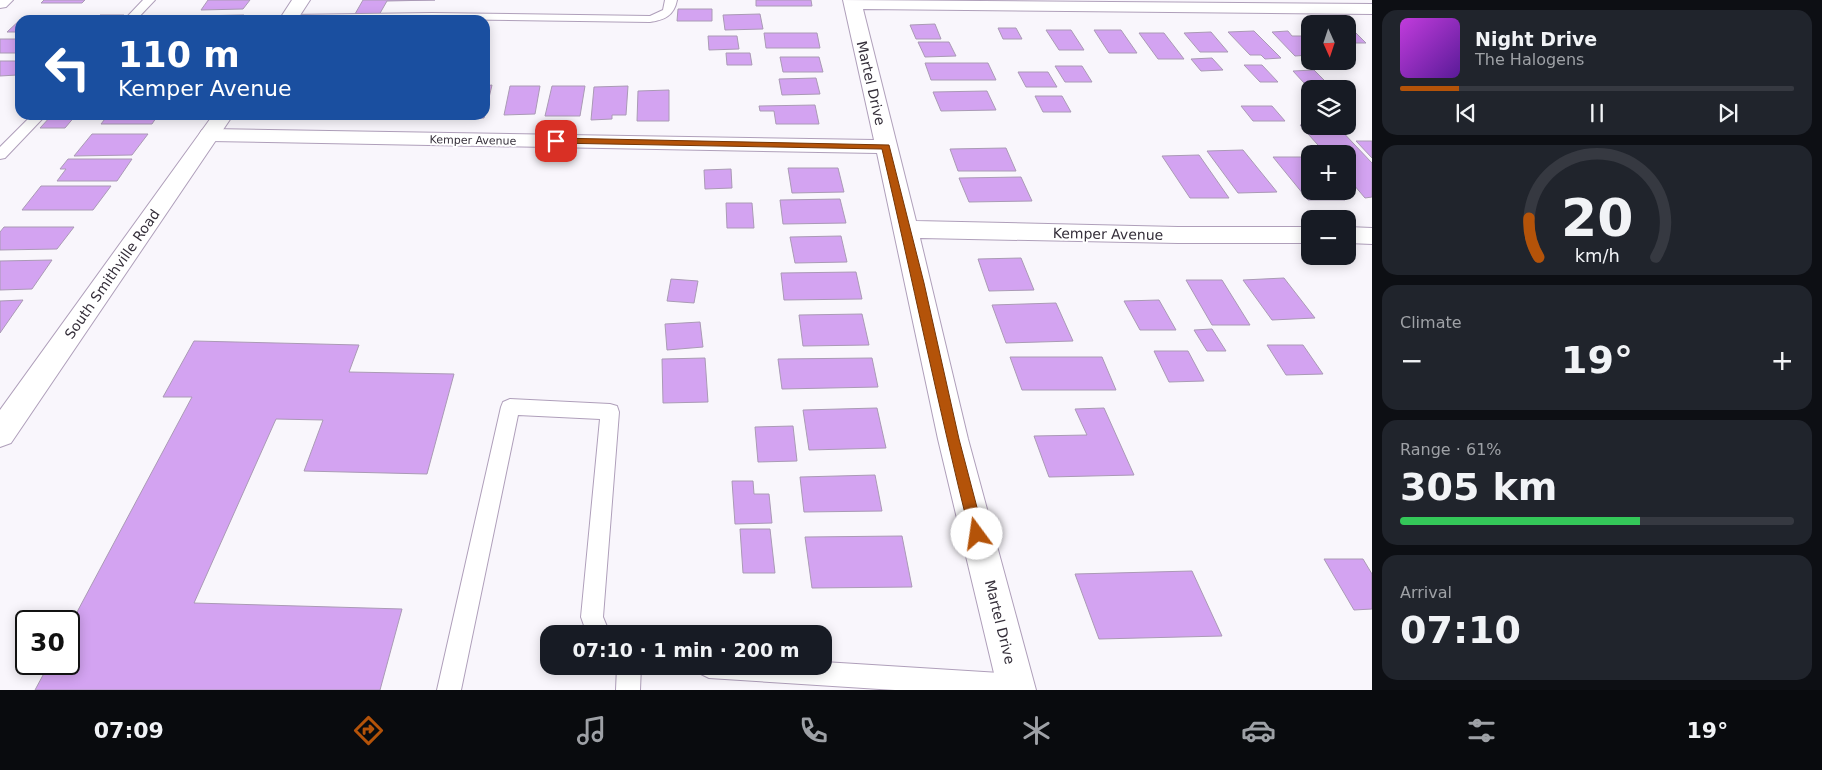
<!DOCTYPE html>
<meta charset="utf-8">
<style>
:root{--surface:#171b24;--page:#20242c;--text:#f1f3f6;--muted:#9ea1a6;--line:#363941;--accent:#b45309}
body{margin:0;font-family:"DejaVu Sans",sans-serif;background:var(--page);color:var(--text);height:100vh;display:flex;flex-direction:column;font-size:19px;white-space:nowrap}
*{box-sizing:border-box;margin:0}
p{font-size:16px;color:var(--muted)}
.icon{flex:none;width:28px;height:28px;fill:none;stroke:currentColor;stroke-width:2;stroke-linecap:round;stroke-linejoin:round}
.map{position:relative;flex:1;overflow:hidden}
.side{display:flex;flex-direction:column;gap:10px;padding:10px;background:#0d0f14;width:450px}
.side>*{flex:none}
.top-card{position:absolute;left:15px;top:15px;width:475px;height:105px;border-radius:15px;box-shadow:0 2px 12px #0003;background:#1a4fa0;color:#fff;overflow:hidden}
.needle{width:32px;rotate:177deg}
.controls{position:absolute;left:1301px;top:15px;display:grid;gap:10px}
.controls a{display:grid;place-items:center;width:55px;height:55px;border-radius:10px;background:var(--surface);box-shadow:0 2px 12px #0003;font-size:25px}
.speed{position:absolute;left:15px;top:610px;display:flex;gap:10px;font-size:25px;font-weight:700;text-align:center}
.speed>*{display:grid;place-content:center;width:65px;height:65px;border-radius:50%;background:var(--surface);box-shadow:0 2px 12px #0003;line-height:1}
.speed .limit{border:2px solid #111;border-radius:8px;background:#fff;color:#111}
.pin{position:absolute;display:grid;place-items:center;width:42px;height:42px;color:#fff;margin:-21px;border-radius:10px;box-shadow:0 2px 8px #0006}
.me{position:absolute;width:55px;margin:-28px;rotate:346deg;stroke-linejoin:round;filter:drop-shadow(0 0 4px #0008)}
.turn{display:flex;align-items:center;gap:18px;height:105px;padding:0 20px;font-size:22px}
.turn .icon{width:65px;height:65px;stroke-width:2.5}
.turn b{display:block;font-size:35px;line-height:42px}
.big{font-size:38px;font-weight:800;line-height:1.1}
.side .card{flex:1;display:flex;flex-direction:column;justify-content:center;gap:8px;min-width:0;padding:0 18px;border-radius:15px;background:var(--page)}
.side .dial{align-items:center;gap:0}
.dial svg{height:130px;overflow:visible;fill:none;stroke:var(--line);stroke-width:7;stroke-linecap:round;text-anchor:middle}
.dial text{fill:var(--text);stroke:none}
.song{display:flex;align-items:center;gap:15px}
.cover{width:60px;height:60px;border-radius:8px;background:linear-gradient(135deg,hsl(290 70% 55%),hsl(270 70% 35%))}
.played{height:5px;border-radius:2px;background:linear-gradient(90deg,var(--accent) 15%,var(--line) 15%)}
.keys{display:flex;justify-content:space-around;direction:ltr}
.heat{display:flex;justify-content:space-between;align-items:center;font-size:28px;direction:ltr}
.charge{height:8px;border-radius:4px;background:linear-gradient(90deg,#34c759 61%,var(--line) 0)}
.trip{position:absolute;left:540px;top:625px;width:292px;height:50px;border-radius:15px;background:var(--surface);box-shadow:0 2px 12px #0003;font-weight:800;line-height:50px;text-align:center}
.menu{display:flex;height:80px;justify-content:space-around;align-items:center;background:#090b0e;color:var(--muted)}
.menu .icon{width:35px;height:35px}
.menu .selected{color:var(--accent)}
.menu b{font-size:22px;color:var(--text)}
main{display:flex;flex:1;min-height:0}
.map>svg:first-child{display:block}
.building{fill:#d3a3f1;stroke:#aa9ab5}
.lines{fill:none;stroke-linecap:round;stroke-linejoin:round}
.service-casing{stroke:#af9fba;stroke-width:2}
.minor-casing{stroke:#af9fba;stroke-width:2}
.secondary-casing{stroke:#af9fba;stroke-width:2}
.service{fill:#fff;fill-rule:evenodd}
.minor{fill:#fff;fill-rule:evenodd}
.secondary{fill:#fff;fill-rule:evenodd}
.route{fill:#b45309;stroke:#753606}
.labels{text-anchor:middle;stroke-width:4;stroke-linejoin:round;paint-order:stroke}
.far-street-label{font-size:11px;fill:#352f3a;stroke:#fff}
.street-label{font-size:14px;fill:#352f3a;stroke:#fff}
</style>
<main>
<div class="map">
<svg width="1372" height="690" viewBox="0 0 1372 690">
<rect width="100%" height="100%" fill="#f9f6fc"/>
<path class="building" d="M44,0h41l-3,3h-41z
M208,0h42l-7,9 -42,1z
M363,0h72l-48,1 -8,14 -24,-1z
M756,0h55l1,6h-56z
M678,9h34v12h-35z
M760,14l3,15 -38,1 -2,-15z
M100,15h24l-4,5h-25z
M244,15l-4,5h-49l3,-4z
M22,18h43l-2,2h-43v12h-13z
M935,24l6,15h-25l-6,-14z
M998,28h18l6,11h-19z
M1046,30h25l13,20h-25z
M1094,30h27l16,23h-28z
M1254,31l27,27 -16,1 -4,-4h-11l-22,-23z
M1288,31l4,5h12l6,5v14l-15,1 -23,-24z
M1348,31h6l12,12h-18z
M1211,32l17,20h-28l-16,-19z
M764,33h53l3,15h-54z
M1139,33h25l20,26h-26z
M708,36h29l2,13 -30,1z
M0,39h20v14h-20z
M918,42h31l7,14 -31,1z
M726,53h24l2,12h-25z
M780,57h39l4,15h-40z
M1212,58l11,12 -22,1 -10,-12z
M0,61h20v11l-3,3 -17,1z
M925,63h63l8,17h-65z
M1244,65h18l16,17h-18z
M1055,66h27l10,16h-27z
M1314,70l13,13h-23l-11,-12z
M1018,72h30l9,15h-31z
M816,78l4,16 -38,1 -3,-16z
M492,85l-7,30v-29z
M510,86h30l-5,28 -31,1z
M552,86h33l-5,30h-35z
M628,86l-2,29h-14v4l-21,1 3,-33z
M669,90v31h-32l1,-30z
M987,91l9,19 -55,1 -8,-19z
M1035,96h27l9,16h-28z
M815,105l4,19h-43l-2,-13h-14l-1,-5z
M1241,106h31l13,15h-32z
M52,115h24l-11,13h-25z
M108,115h50l-6,9h-51z
M269,115h98l-99,1z
M415,115h28l-1,3 -28,-1z
M458,115h27l-1,3 -27,1z
M1300,125l37,1 35,37v34l-7,1 -17,-20v-24h-22z
M92,134h56l-16,21 -58,1z
M1356,141h16v17z
M1006,148l10,23h-58l-8,-22z
M1243,150l34,42 -39,1 -31,-42z
M1199,155l30,43h-39l-28,-42z
M1273,157h36l1,34h28l7,9h-37z
M68,159h64l-15,22h-60l9,-12h-6z
M788,168h50l6,24 -52,1z
M731,169l1,19 -27,1 -1,-19z
M1021,177l11,24 -63,1 -10,-24z
M41,186h70l-18,24h-71z
M840,199l6,24 -63,1 -3,-24z
M726,203h26l2,25h-27z
M4,227h70l-17,22 -57,1v-18z
M841,236l6,26 -52,1 -5,-26z
M1021,258l13,32 -45,1 -11,-32z
M52,260l-20,29 -32,1v-29z
M856,272l6,27 -78,1 -3,-27z
M1284,278l31,40 -43,2 -29,-40z
M671,279l27,2 -4,22 -27,-2z
M1186,280h36l28,45h-38z
M23,300l-23,33v-32z
M1159,300l17,30h-36l-16,-29z
M1056,303l17,38 -67,2 -14,-38z
M862,314l7,31 -66,1 -4,-31z
M700,322l3,25 -36,3 -2,-26z
M1212,329l14,22h-19l-13,-21z
M194,341l165,4 -10,27 105,2 -27,100 -123,-3 19,-51 -47,-1 -82,184 208,6 -22,81h-345l14,-26h20v-37l123,-230h-29z
M1267,345h36l20,29 -37,1z
M1154,351h34l16,30 -35,1z
M1010,357h92l14,33h-94z
M705,358l3,44 -45,1 -1,-44z
M872,358l6,29 -96,2 -4,-30z
M877,408l9,40 -77,2 -6,-40z
M1104,408l30,67 -85,2 -15,-41 53,-1 -12,-26z
M793,426l4,35 -39,1 -3,-35z
M875,475l7,36 -78,1 -4,-35z
M732,481h21l1,13h15l3,29 -37,1z
M740,529h30l5,44h-32z
M902,536l10,51 -100,1 -7,-51z
M1324,559h39l9,15v35l-18,1z
M1192,571l30,65 -123,3 -24,-65z"/>
<g class="lines">
<defs>
<path id="service" d="M143,0h12l-19,20h-12z
M665,0h12c-3,16 -13,20 -27,22l-218,-3 -146,1 -2,-2 6,-3 142,-2 218,3 13,-6z
M32,115h14l-41,43 -5,1v-12z
M510,399l100,5 7,2 2,6 -16,205 7,17h-23l-6,-17 19,-198 -82,-4 -57,275h-24l64,-283 2,-5z
M824,662l192,12 8,4 4,8 -2,4h-131l-186,-12 -8,-4 -4,-8h127z
M617,666h24l-1,24h-24z"/>
<path id="minor" d="M0,0h13l-7,7 -6,1z
M843,0l529,4v10l-509,-5 53,212 262,6h132v16h-132l-258,-5 48,201 68,251h-38l-60,-251 -61,-286 -667,-12 -8,-1 -3,-5 3,-5 8,-1 664,11z
M1348,227l24,1v16l-24,-1z"/>
<path id="secondary" d="M292,0h18l-13,20h-18z
M213,115h20l-222,328 -11,4v-37z"/>
</defs>
<use href="#service" class="service-casing"/>
<use href="#minor" class="minor-casing"/>
<use href="#secondary" class="secondary-casing"/>
<use href="#service" class="service"/>
<use href="#minor" class="minor"/>
<use href="#secondary" class="secondary"/>
</g>
<path class="route" d="M556,138l333,7 35,138 35,156 25,95 -2,4 -5,2 -5,-2 -2,-4c-32,-128 -58,-257 -88,-385l-329,-6v-4z"/>
<g class="labels">
<g class="far-street-label">
<text transform="translate(473 140) rotate(1)" y="4">Kemper Avenue</text>
</g>
<g class="street-label">
<text transform="translate(871 83) rotate(77)" y="5">Martel Drive</text>
<text transform="translate(1108 234) rotate(1)" y="5">Kemper Avenue</text>
<text transform="translate(112 274) rotate(-55)" y="5">South Smithville Road</text>
<text transform="translate(1000 622) rotate(76)" y="5">Martel Drive</text>
</g>
</g>
</svg>
<div class="controls">
<a><svg class="needle" viewBox="-14 -14 28 28"><path d="M0-13l5 13h-10z" fill="#e53935"/><path d="M0 13l5-13h-10z" fill="#9ea1a6"/></svg></a>
<a><svg class="icon" aria-label="layers" viewBox="0 0 24 24"><path d="M12 4l9 5-9 5-9-5zM3 14l9 5 9-5"/></svg></a>
<a>+</a>
<a>−</a>
</div>
<div class="speed"><div class="limit">30</div></div>
<div class="pin" style="left:556px;top:141px;background:#d93025"><svg class="icon" aria-label="arrive" viewBox="0 0 24 24"><path d="M6 21V4h12l-3 4 3 4H6"/></svg></div>
<svg class="me" style="left:977px;top:534px" viewBox="-20 -20 40 40"><circle r="19" fill="#fff"/><path d="M0-13L10 11 0 6-10 11z" fill="#b45309"/></svg>
<div class="trip">07:10 · 1 min · 200 m</div>
<div class="top-card">
<div class="turn"><svg class="icon" aria-label="left" viewBox="0 0 24 24"><path d="M17 20v-9H6M10 6l-5 5 5 5"/></svg><div><b>110 m</b>Kemper Avenue</div></div>
</div>
</div>
<section class="side">
<div class="card">
<div class="song"><i class="cover"></i><div><b>Night Drive</b><p>The Halogens</p></div></div>
<div class="played"></div>
<div class="keys"><svg class="icon" aria-label="previous" viewBox="0 0 24 24"><path d="M18 5L8 12l10 7zM5 5v14"/></svg><svg class="icon" aria-label="pause" viewBox="0 0 24 24"><path d="M8 5v14M16 5v14"/></svg><svg class="icon" aria-label="next" viewBox="0 0 24 24"><path d="M6 5l10 7-10 7zM19 5v14"/></svg></div>
</div>
<div class="card dial"><svg viewBox="0 0 100 80">
<path d="M14 69A42 42 0 1 1 86 69"/>
<path d="M14 69A42 42 0 0 1 8 45" stroke="#b45309"/>
<text x="50" y="56" font-size="32" font-weight="700">20</text>
<text x="50" y="72" font-size="11">km/h</text>
</svg></div>
<div class="card"><p>Climate</p>
<div class="heat"><a>−</a><b class="big">19°</b><a>+</a></div>
</div>
<div class="card"><p>Range · 61%</p><b class="big">305 km</b><div class="charge"></div></div>
<div class="card"><p>Arrival</p><b class="big">07:10</b></div>
</section>
</main>
<nav class="menu">
<b>07:09</b>
<svg class="icon selected" aria-label="directions" viewBox="0 0 24 24"><path d="M12 3l9 9-9 9-9-9zM9 14v-3h6M13 9l2 2-2 2"/></svg>
<svg class="icon" aria-label="music" viewBox="0 0 24 24"><path d="M9 18V5l10-2v13"/><circle cx="6" cy="18" r="3"/><circle cx="16" cy="16" r="3"/></svg>
<svg class="icon" aria-label="phone" viewBox="0 0 24 24"><path d="M5 4h4l2 5-3 2q2 4 5 5l2-3 5 2v4C11 20 4 13 5 4z"/></svg>
<svg class="icon" aria-label="climate" viewBox="0 0 24 24"><path d="M12 3v18M4 7l16 10M4 17L20 7"/></svg>
<svg class="icon" aria-label="car" viewBox="0 0 24 24"><path d="M5 17H2v-5l4-1 3-4h7l3 4 3 1v5h-3M9 17h6M6 11h13"/><circle cx="7" cy="17" r="2"/><circle cx="17" cy="17" r="2"/></svg>
<svg class="icon" aria-label="filters" viewBox="0 0 24 24"><path d="M4 7h16M4 17h16"/><circle cx="9" cy="7" r="2"/><circle cx="15" cy="17" r="2"/></svg>
<b>19°</b>
</nav>
